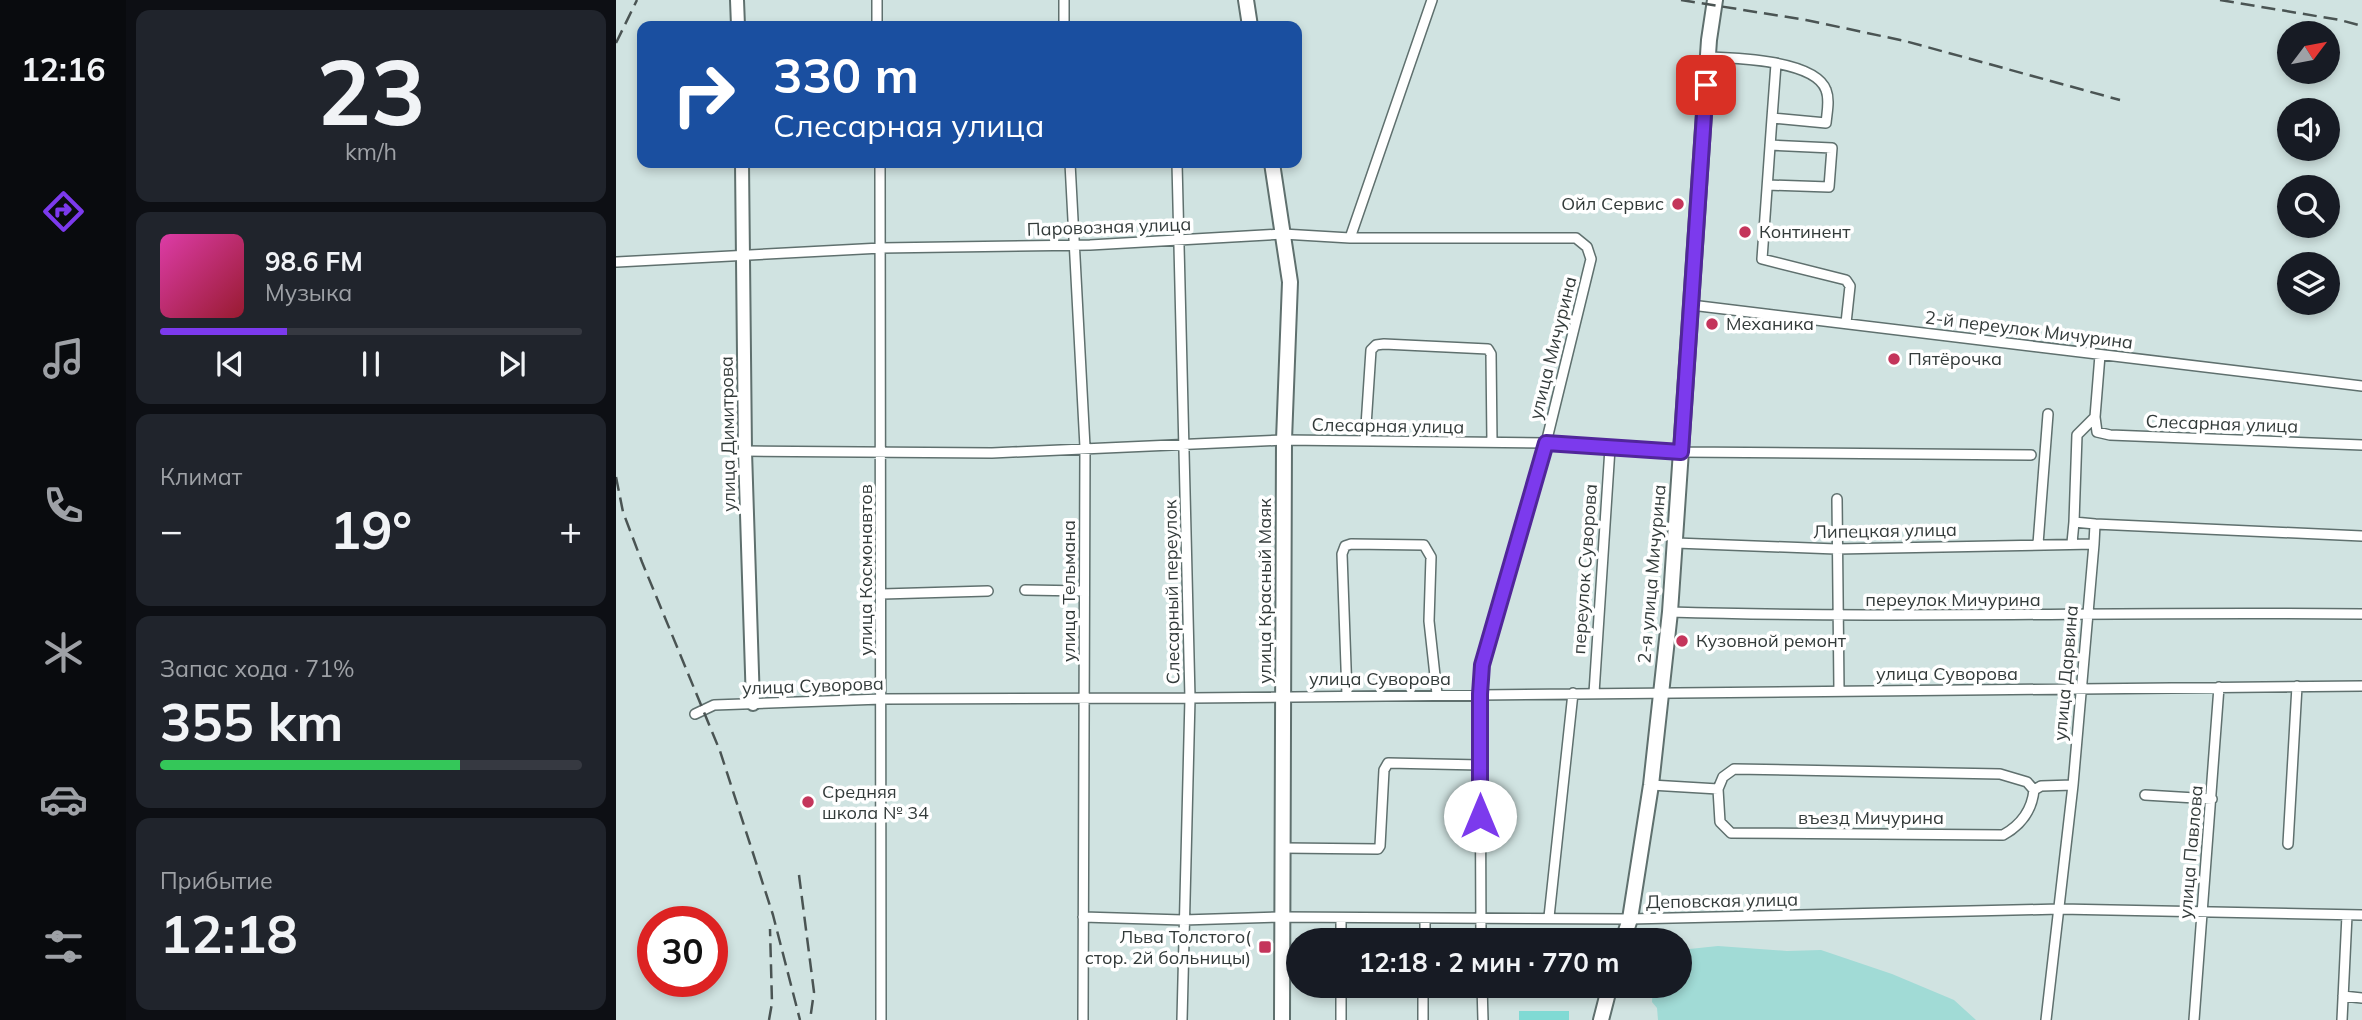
<!DOCTYPE html>
<html lang="ru">
<meta charset="utf-8">
<style>
:root{--surface:#171b24;--page:#20242c;--text:#f1f3f6;--muted:#9ea1a6;--line:#363941;--accent:#7c3aed}
body{margin:0;font-family:Mulish,sans-serif;background:var(--page);color:var(--text);height:100vh;display:flex;flex-direction:column;font-size:26px;white-space:nowrap}
*{box-sizing:border-box;margin:0}
p{font-size:23px;color:var(--muted)}
.icon{flex:none;width:38px;height:38px;fill:none;stroke:currentColor;stroke-width:2;stroke-linecap:round;stroke-linejoin:round}
.map{position:relative;flex:1;overflow:hidden}
.sheet{display:flex;flex-direction:column;gap:10px;padding:10px;background:#0d0f14;width:490px}
.sheet>*{flex:none}
.banner{position:absolute;left:21px;top:21px;width:665px;height:147px;border-radius:14px;box-shadow:0 4px 10px #0003;background:#1a4fa0;color:#fff;overflow:hidden}
.needle{width:46px;rotate:58deg}
.fabs{position:absolute;left:1661px;top:21px;display:grid;gap:14px}
.fabs a{display:grid;place-items:center;width:63px;height:63px;border-radius:50%;background:var(--surface);box-shadow:0 4px 10px #0003;font-size:35px}
.speed{position:absolute;left:21px;top:906px;display:flex;gap:14px;font-size:35px;font-weight:700;text-align:center}
.speed>*{display:grid;place-content:center;width:91px;height:91px;border-radius:50%;background:var(--surface);box-shadow:0 4px 10px #0003;line-height:1}
.speed .limit{border:10px solid #d22;background:#fff;color:#111}
.pin{position:absolute;display:grid;place-items:center;width:60px;height:60px;color:#fff;margin:-30px;border-radius:14px;box-shadow:0 4px 10px #0006}
.me{position:absolute;width:77px;margin:-38px;rotate:0deg;stroke-linejoin:round;filter:drop-shadow(0 0 5px #0008)}
.turn{display:flex;align-items:center;gap:24px;height:147px;padding:0 21px;font-size:32px}
.turn .icon{width:91px;height:91px;stroke-width:2.5}
.turn b{display:block;font-size:49px;line-height:60px}
.big{font-size:52px;font-weight:700;line-height:1.1}
.sheet .tile{flex:1;display:flex;flex-direction:column;justify-content:center;gap:10px;min-width:0;padding:0 24px;border-radius:14px;background:var(--page)}
.sheet .dial{align-items:center;gap:0}
.dial b{font-size:91px;line-height:1}
.song{display:flex;align-items:center;gap:21px}
.cover{width:84px;height:84px;border-radius:10px;background:linear-gradient(135deg,hsl(320 70% 55%),hsl(350 70% 35%))}
.played{height:7px;border-radius:4px;background:linear-gradient(90deg,var(--accent) 30%,var(--line) 30%)}
.keys{display:flex;justify-content:space-around;direction:ltr}
.heat{display:flex;justify-content:space-between;align-items:center;font-size:38px;direction:ltr}
.charge{height:10px;border-radius:5px;background:linear-gradient(90deg,#34c759 71%,var(--line) 0)}
.trip{position:absolute;left:670px;top:928px;width:406px;height:70px;border-radius:35px;background:var(--surface);box-shadow:0 4px 10px #0003;font-weight:700;line-height:70px;text-align:center}
main{display:flex;flex:1;min-height:0}
.dock{display:flex;flex-direction:column;width:126px;justify-content:space-around;align-items:center;background:#090b0e;color:var(--muted)}
.dock .icon{width:49px;height:49px}
.dock .current{color:var(--accent)}
.dock b{font-size:32px;color:var(--text)}
.map>svg:first-child{display:block}
.green{fill:#a1dbd6}
.building{fill:#80dad4}
.lines{fill:none;stroke-linecap:round;stroke-linejoin:round}
.street-casing{stroke:#5f706e;stroke-width:12}
.secondary-casing{stroke:#5f706e;stroke-width:16}
.primary-casing{stroke:#5f706e;stroke-width:18}
.street{stroke:#fff;stroke-width:9}
.secondary{stroke:#fff;stroke-width:12}
.primary{stroke:#fff;stroke-width:14}
.rail{stroke:#4a5453;stroke-width:2.5;stroke-dasharray:14 7;stroke-linecap:butt}
.route-casing{stroke:#51269a;stroke-width:18}
.route{stroke:#7c3aed;stroke-width:12}
.poi-dot{fill:#c4355b;stroke:#fff;stroke-width:2.5}
.labels{text-anchor:middle;stroke-width:7;stroke-linejoin:round;paint-order:stroke}
.poi-label{font-size:18px;fill:#333b3a;stroke:#fff;text-anchor:start}
.street-label{font-size:18px;fill:#333b3a;stroke:#fff}
</style>
<main>
<nav class="dock">
<b>12:16</b>
<svg class="icon current" aria-label="directions" viewBox="0 0 24 24"><path d="M12 3l9 9-9 9-9-9zM9 14v-3h6M13 9l2 2-2 2"/></svg>
<svg class="icon" aria-label="music" viewBox="0 0 24 24"><path d="M9 18V5l10-2v13"/><circle cx="6" cy="18" r="3"/><circle cx="16" cy="16" r="3"/></svg>
<svg class="icon" aria-label="phone" viewBox="0 0 24 24"><path d="M5 4h4l2 5-3 2q2 4 5 5l2-3 5 2v4C11 20 4 13 5 4z"/></svg>
<svg class="icon" aria-label="climate" viewBox="0 0 24 24"><path d="M12 3v18M4 7l16 10M4 17L20 7"/></svg>
<svg class="icon" aria-label="car" viewBox="0 0 24 24"><path d="M5 17H2v-5l4-1 3-4h7l3 4 3 1v5h-3M9 17h6M6 11h13"/><circle cx="7" cy="17" r="2"/><circle cx="17" cy="17" r="2"/></svg>
<svg class="icon" aria-label="filters" viewBox="0 0 24 24"><path d="M4 7h16M4 17h16"/><circle cx="9" cy="7" r="2"/><circle cx="15" cy="17" r="2"/></svg>
</nav>
<section class="sheet">
<div class="tile dial"><b>23</b><p>km/h</p></div>
<div class="tile">
<div class="song"><i class="cover"></i><div><b>98.6 FM</b><p>Музыка</p></div></div>
<div class="played"></div>
<div class="keys"><svg class="icon" aria-label="previous" viewBox="0 0 24 24"><path d="M18 5L8 12l10 7zM5 5v14"/></svg><svg class="icon" aria-label="pause" viewBox="0 0 24 24"><path d="M8 5v14M16 5v14"/></svg><svg class="icon" aria-label="next" viewBox="0 0 24 24"><path d="M6 5l10 7-10 7zM19 5v14"/></svg></div>
</div>
<div class="tile"><p>Климат</p>
<div class="heat"><a>−</a><b class="big">19°</b><a>+</a></div>
</div>
<div class="tile"><p>Запас хода · 71%</p><b class="big">355 km</b><div class="charge"></div></div>
<div class="tile"><p>Прибытие</p><b class="big">12:18</b></div>
</section>
<div class="map">
<svg width="1746" height="1020" viewBox="0 0 1746 1020">
<rect width="100%" height="100%" fill="#d0e3e1"/>
<path class="green" d="M1102,946l69,5 34,-1 71,24 62,26 22,20h-318l-1,-12 -5,-6 1,-17h27v-35z"/>
<path class="building" d="M903,1011h50v9h-50z"/>
<g class="lines">
<defs>
<path id="street" d="M261,0v26
M448,0v26
M1092,57c28,1 107,3 118,33 4,10 1,22 0,33l-54,-5 -10,141 84,21 4,6 -4,37
M1156,118l4,-54
M264,163l1,857
M454,163l15,284 -2,573
M561,163l13,535 -8,322
M1152,185l61,2 3,-39 -62,-3
M734,238l82,-238
M1,262l264,-14 209,-3 193,-11 67,4h226l11,9 4,12 -45,184 -64,222 -2,29 1,246
M1075,305l671,81
M1479,417l2,15 13,3 252,10
M749,441l6,-91 5,-5 8,-1 104,5 3,5 1,88
M129,451l247,2 292,-13 262,3 135,9 350,3
M1221,499l2,191
M1479,524l267,12
M1060,543l160,6 258,-5
M1456,543l2,-21
M1422,544l10,-130
M409,590l59,1
M266,594l106,-3
M1054,612c231,7 461,-1 692,2
M978,693l16,-245
M731,695l-5,-141 3,-8 6,-2 73,1 7,12 -2,64 8,73
M79,714l19,-9 168,-6 308,-1 1172,-12
M1035,785l67,4 5,-12 11,-8 266,5 27,8 7,8 7,-4 32,-1
M1102,789l2,33 11,11 272,2c18,-10 29,-25 31,-45
M1529,795l67,4
M1672,844l9,-158
M667,848l95,1 2,-3 4,-76 4,-7 92,2
M467,917l100,3 98,-3 349,2 430,-10 302,6
M933,917l24,-224
M725,940v-22
M809,940v-21
M866,985l1,35
M1727,996l19,2
M725,1020v-35
M807,1020v-35
M1430,1020l27,-235 21,-241 1,-20 -21,-2 3,-87 18,-18 5,-62
M1578,1020l25,-333
M1726,1020l5,-105"/>
<path id="secondary" d="M121,0l1,26
M126,163l3,288 8,253"/>
<path id="primary" d="M630,0l4,26
M656,163l18,119 -6,158 -2,580
M1007,940l7,-21 21,-134 19,-173 39,-572 6,-40
M985,1020l9,-35"/>
</defs>
<use href="#street" class="street-casing"/>
<use href="#secondary" class="secondary-casing"/>
<use href="#primary" class="primary-casing"/>
<use href="#street" class="street"/>
<use href="#secondary" class="secondary"/>
<use href="#primary" class="primary"/>
<path class="rail" d="M1065,0l125,20 99,21 215,59
M1604,0l120,20 22,6
M0,43l21,-43
M0,477l7,35 19,50 78,189 53,164 27,105
M183,875l15,117 -4,28
M153,1020l3,-17 -2,-74"/>
</g>
<g class="lines">
<defs>
<path id="route" d="M864,816v-122l2,-29 64,-222 135,9 25,-367"/>
</defs>
<use href="#route" class="route-casing"/>
<use href="#route" class="route"/>
</g>
<g class="poi-dot">
<circle cx="1062" cy="204" r="7"/>
<circle cx="1129" cy="232" r="7"/>
<circle cx="1096" cy="324" r="7"/>
<circle cx="1278" cy="359" r="7"/>
<circle cx="1066" cy="641" r="7"/>
<circle cx="192" cy="802" r="7"/>
<rect x="642" y="940" width="14" height="14" rx="3.5"/>
</g>
<g class="labels">
<g class="poi-label">
<text x="1048" y="210" text-anchor="end">Ойл Сервис</text>
<text x="1143" y="238">Континент</text>
<text x="1110" y="330">Механика</text>
<text x="1292" y="365">Пятёрочка</text>
<text x="1080" y="647">Кузовной ремонт</text>
<text x="206" y="798">Средняя<tspan x="206" dy="21">школа № 34</tspan></text>
<text x="635" y="943" text-anchor="end">Льва Толстого(<tspan x="635" dy="21">стор. 2й больницы)</tspan></text>
</g>
<g class="street-label">
<text transform="translate(493 227) rotate(-2)" y="6">Паровозная улица</text>
<text transform="translate(1413 330) rotate(7)" y="6">2-й переулок Мичурина</text>
<text transform="translate(937 348) rotate(-76)" y="6">улица Мичурина</text>
<text transform="translate(1606 424) rotate(2)" y="6">Слесарная улица</text>
<text transform="translate(772 426) rotate(1)" y="6">Слесарная улица</text>
<text transform="translate(112 434) rotate(-91)" y="6">улица Димитрова</text>
<text transform="translate(1269 531) rotate(-1)" y="6">Липецкая улица</text>
<text transform="translate(969 569) rotate(-86)" y="6">переулок Суворова</text>
<text transform="translate(250 570) rotate(-90)" y="6">улица Космонавтов</text>
<text transform="translate(1036 574) rotate(-85)" y="6">2-я улица Мичурина</text>
<text transform="translate(453 591) rotate(-90)" y="6">улица Тельмана</text>
<text transform="translate(649 591) rotate(-90)" y="6">улица Красный Маяк</text>
<text transform="translate(556 592) rotate(-91)" y="6">Слесарный переулок</text>
<text x="1337" y="606">переулок Мичурина</text>
<text transform="translate(1450 673) rotate(-85)" y="6">улица Дарвина</text>
<text x="1331" y="680">улица Суворова</text>
<text x="764" y="685">улица Суворова</text>
<text transform="translate(197 686) rotate(-2)" y="6">улица Суворова</text>
<text x="1255" y="824">въезд Мичурина</text>
<text transform="translate(1575 852) rotate(-85)" y="6">улица Павлова</text>
<text transform="translate(1106 901) rotate(-1)" y="6">Деповская улица</text>
</g>
</g>
</svg>
<div class="fabs">
<a><svg class="needle" viewBox="-14 -14 28 28"><path d="M0-13l5 13h-10z" fill="#e53935"/><path d="M0 13l5-13h-10z" fill="#9ea1a6"/></svg></a>
<a><svg class="icon" aria-label="sound" viewBox="0 0 24 24"><path d="M4 9h4l5-4v14l-5-4H4zM17 9q2 3 0 6"/></svg></a>
<a><svg class="icon" aria-label="search" viewBox="0 0 24 24"><circle cx="10" cy="10" r="6"/><path d="M15 15l6 6"/></svg></a>
<a><svg class="icon" aria-label="layers" viewBox="0 0 24 24"><path d="M12 4l9 5-9 5-9-5zM3 14l9 5 9-5"/></svg></a>
</div>
<div class="speed"><div class="limit">30</div></div>
<div class="pin" style="left:1090px;top:85px;background:#d93025"><svg class="icon" aria-label="arrive" viewBox="0 0 24 24"><path d="M6 21V4h12l-3 4 3 4H6"/></svg></div>
<svg class="me" style="left:864px;top:816px" viewBox="-20 -20 40 40"><circle r="19" fill="#fff"/><path d="M0-13L10 11 0 6-10 11z" fill="#7c3aed"/></svg>
<div class="trip">12:18 · 2 мин · 770 m</div>
<div class="banner">
<div class="turn"><svg class="icon" aria-label="right" viewBox="0 0 24 24"><path d="M7 20v-9h11M14 6l5 5-5 5"/></svg><div><b>330 m</b>Слесарная улица</div></div>
</div>
</div>
</main>
